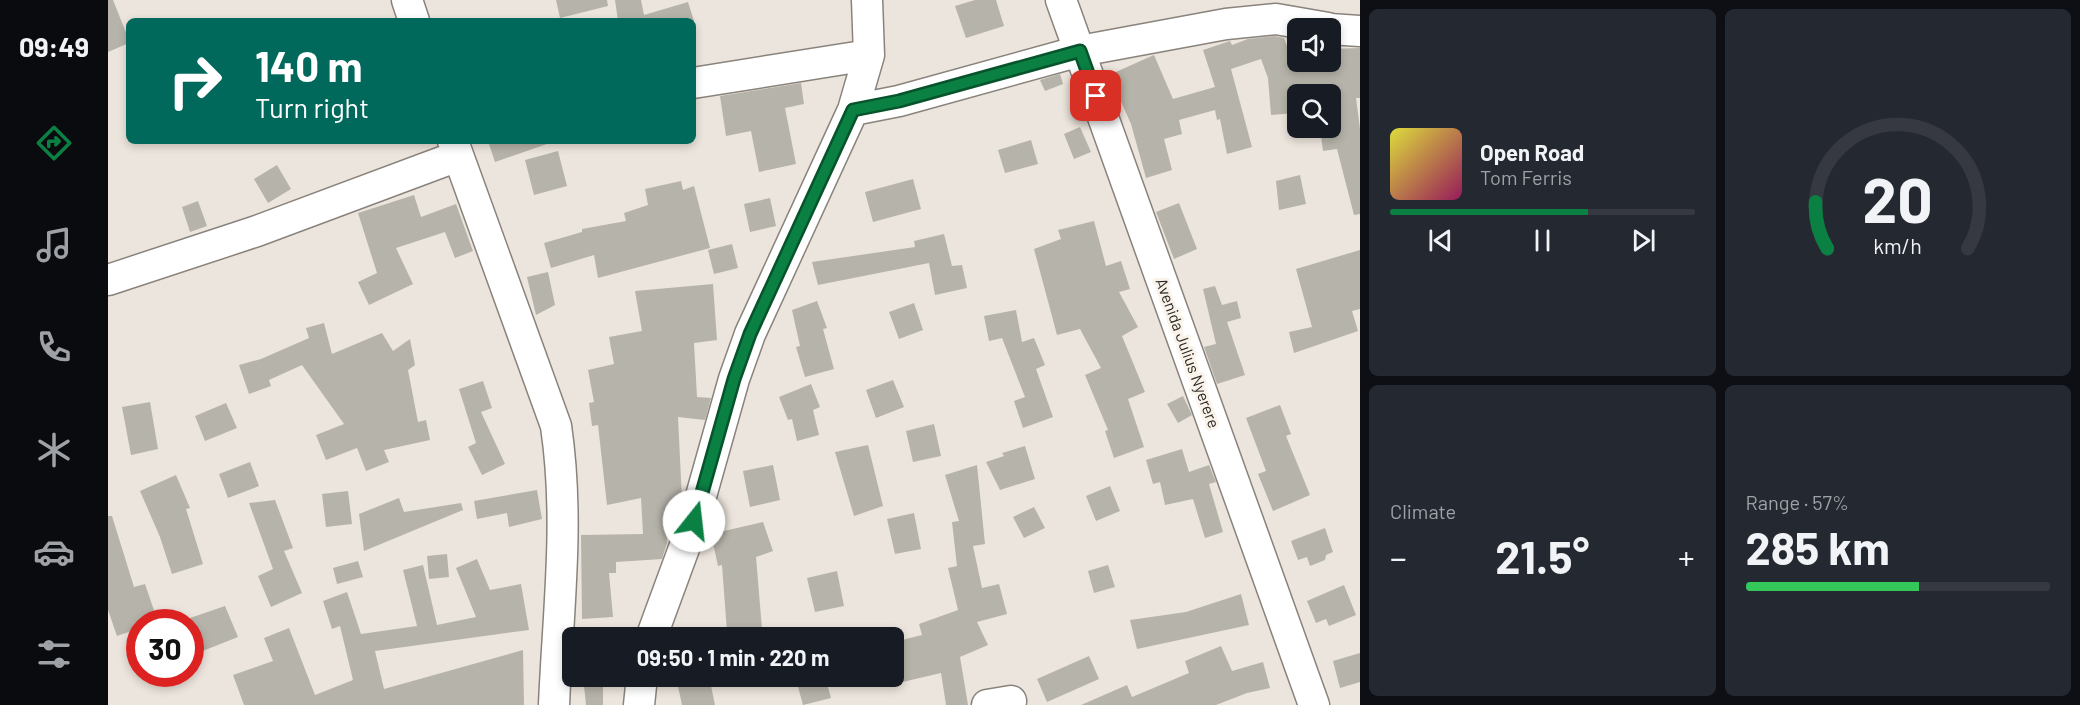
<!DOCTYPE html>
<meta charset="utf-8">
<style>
:root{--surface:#171b24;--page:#242831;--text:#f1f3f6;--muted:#9ea1a6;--line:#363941;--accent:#0b8043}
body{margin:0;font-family:Barlow,sans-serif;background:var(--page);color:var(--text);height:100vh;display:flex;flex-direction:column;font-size:22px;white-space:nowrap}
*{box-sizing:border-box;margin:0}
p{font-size:20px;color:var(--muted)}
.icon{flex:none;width:33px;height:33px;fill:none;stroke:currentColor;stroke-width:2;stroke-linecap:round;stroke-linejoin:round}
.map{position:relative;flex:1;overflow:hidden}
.drawer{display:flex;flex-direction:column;gap:9px;padding:9px;background:#0d0f14;width:720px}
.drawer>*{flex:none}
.guide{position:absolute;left:18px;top:18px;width:570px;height:126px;border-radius:9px;box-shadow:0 3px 9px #0003;background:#00695c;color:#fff;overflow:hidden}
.buttons{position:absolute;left:1179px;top:18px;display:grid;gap:12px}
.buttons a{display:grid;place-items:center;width:54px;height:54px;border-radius:9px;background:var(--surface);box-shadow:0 3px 9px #0003;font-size:30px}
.speed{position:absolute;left:18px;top:609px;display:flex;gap:12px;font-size:30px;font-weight:700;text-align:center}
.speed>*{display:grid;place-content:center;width:78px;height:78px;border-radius:50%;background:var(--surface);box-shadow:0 3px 9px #0003;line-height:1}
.speed .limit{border:9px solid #d22;background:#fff;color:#111}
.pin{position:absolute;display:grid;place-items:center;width:51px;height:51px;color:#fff;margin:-26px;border-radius:12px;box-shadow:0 3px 9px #0006}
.me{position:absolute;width:66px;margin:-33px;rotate:16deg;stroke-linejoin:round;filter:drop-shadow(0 0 4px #0008)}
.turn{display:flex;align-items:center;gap:21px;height:126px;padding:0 30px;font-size:27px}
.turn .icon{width:78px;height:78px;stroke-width:2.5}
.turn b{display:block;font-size:42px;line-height:51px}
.big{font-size:45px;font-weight:700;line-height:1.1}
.drawer .tile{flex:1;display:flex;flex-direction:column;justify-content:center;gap:9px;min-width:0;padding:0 21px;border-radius:9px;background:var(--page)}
.drawer .dial{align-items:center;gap:0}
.dial svg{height:156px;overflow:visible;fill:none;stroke:var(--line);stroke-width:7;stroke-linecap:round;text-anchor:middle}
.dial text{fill:var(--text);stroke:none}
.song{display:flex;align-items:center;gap:18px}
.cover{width:72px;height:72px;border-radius:9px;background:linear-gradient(135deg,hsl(60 70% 55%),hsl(330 70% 35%))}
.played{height:6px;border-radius:3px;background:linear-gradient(90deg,var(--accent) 65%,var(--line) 65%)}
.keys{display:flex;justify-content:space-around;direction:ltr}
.heat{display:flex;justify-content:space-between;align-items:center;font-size:33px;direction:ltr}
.charge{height:9px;border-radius:4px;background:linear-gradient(90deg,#34c759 57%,var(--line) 0)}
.drawer .tiles{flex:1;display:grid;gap:9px;grid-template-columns:repeat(2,1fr)}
.trip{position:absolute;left:454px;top:627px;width:342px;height:60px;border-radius:9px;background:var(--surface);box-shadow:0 3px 9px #0003;font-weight:700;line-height:60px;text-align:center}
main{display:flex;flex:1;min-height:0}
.tab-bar{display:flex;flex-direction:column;width:108px;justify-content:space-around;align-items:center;background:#090b0e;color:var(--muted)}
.tab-bar .icon{width:42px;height:42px}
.tab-bar .on{color:var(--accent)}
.tab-bar b{font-size:27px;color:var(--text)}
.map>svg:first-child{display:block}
.building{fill:#b6b3aa}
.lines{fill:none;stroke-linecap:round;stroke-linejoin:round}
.minor-casing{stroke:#89837c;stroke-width:33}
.minor{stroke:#fff;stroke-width:30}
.route-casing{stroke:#07532c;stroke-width:15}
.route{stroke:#0b8043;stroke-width:10}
.labels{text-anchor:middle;stroke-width:6;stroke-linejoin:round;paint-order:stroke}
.street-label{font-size:16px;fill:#2b2825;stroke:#faf3ea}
</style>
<main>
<nav class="tab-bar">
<b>09:49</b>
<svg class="icon on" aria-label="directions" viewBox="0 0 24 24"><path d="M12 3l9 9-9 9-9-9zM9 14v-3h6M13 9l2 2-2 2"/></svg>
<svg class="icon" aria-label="music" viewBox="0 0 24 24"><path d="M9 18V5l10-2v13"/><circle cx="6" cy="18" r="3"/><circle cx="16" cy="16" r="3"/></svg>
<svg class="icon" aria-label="phone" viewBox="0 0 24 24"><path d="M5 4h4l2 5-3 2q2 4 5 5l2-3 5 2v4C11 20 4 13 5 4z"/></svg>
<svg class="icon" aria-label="climate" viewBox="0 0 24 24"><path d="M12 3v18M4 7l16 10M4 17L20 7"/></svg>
<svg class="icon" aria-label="car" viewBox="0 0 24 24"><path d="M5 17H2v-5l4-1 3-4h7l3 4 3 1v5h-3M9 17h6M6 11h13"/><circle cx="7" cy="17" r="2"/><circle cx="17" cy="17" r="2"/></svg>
<svg class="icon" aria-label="filters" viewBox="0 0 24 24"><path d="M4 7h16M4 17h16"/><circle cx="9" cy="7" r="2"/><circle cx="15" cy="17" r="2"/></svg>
</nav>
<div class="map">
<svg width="1252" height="705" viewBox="0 0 1252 705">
<rect width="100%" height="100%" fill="#ece5dd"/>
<path class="building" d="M0,0h5l16,40v3l-21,9z
M448,0h51l1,6 -48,12z
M507,0h26l3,15 44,-13 6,19h-76z
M867,0h21l8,26 -38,12 -11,-32z
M1167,36l9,2 9,24h37v-13l30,-1v50h-4l4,31v85l-6,1 -17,-66 -14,2 -3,-23h10v-34h-36l2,19 -25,2 -3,-37 -7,-19 -30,10 21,78 -25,7 -7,-35 -3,1 -2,-10 -36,10 3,14 -18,5 8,31 -26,8 -15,-54 -22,-49 45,-20 19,44 42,-12 -12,-37 27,-9 2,4 16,-6z
M952,74l3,10 -18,7 -5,-11z
M693,83l3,21 -19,4 11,56 -37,8 -8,-41 -25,5 -6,-40z
M972,127l11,25 -17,7 -10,-25z
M923,140l7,24 -33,9 -7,-23z
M380,141h58l1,3 -52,18z
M450,151l9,35 -33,9 -9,-35z
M169,165l14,24 -23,14 -14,-24z
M1192,175l6,29 -27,6 -3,-29z
M805,179l8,30 -48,13 -8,-30z
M573,181l2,9 11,-4 16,62 -112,30 -4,-23 -43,13 -7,-25 38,-11v-3l44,-8 -2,-8 24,-8 -3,-16z
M306,195l7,22 35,-13 17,47 -18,7 -10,-26 -49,16 17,36 -44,21 -11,-23 19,-9 -19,-60z
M662,198l6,28 -26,6 -6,-28z
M90,201l9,25 -17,6 -8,-25z
M1071,203l18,46 -23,10 -18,-47z
M986,221l12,45 15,-5 9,28 -11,3 19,35 -16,9 23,56 -17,7 16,48 -30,11 -9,-27 3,-1 -23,-55 16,-7 -21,-39 -23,6 -23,-86 27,-10 -3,-9z
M836,234l8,32 10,-1 5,23 -32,7 -6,-32 -111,22 -6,-23 103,-15 -1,-6z
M624,244l6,24 -24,6 -6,-24z
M1252,250v59l-8,2 6,20 -64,22 -5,-21 23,-5 -16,-58z
M440,272l7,33 -19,10 -9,-38z
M605,284l4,56 -23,3 3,54 14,1 -6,22 -27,-3 4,83 -5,17h-11l1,26 -5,16 -46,3v11h-7l4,44 -31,2 -1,-84 62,-1 -2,-36 -34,7 -9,-80 -6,1 -3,-23 5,-1 -6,-32 26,-6 -5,-27 33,-6 -7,-40z
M1107,286l7,19 15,-4 4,17 -14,4 18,53 -28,9 -13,-37 12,-3 -13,-55z
M709,301l10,27 -4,1 11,40 -29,8 -9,-30 4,-1 -8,-36z
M806,303l9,27 -24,9 -10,-27z
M908,310l6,32 12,-4 11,27 -9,4 17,48 -30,11 -9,-27 11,-4 -23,-59 -13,3 -5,-25z
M216,323l8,31 50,-21 11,18 17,-12 5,26 -7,5 10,52 8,-2 4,20 -46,10 5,12 -23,9 -9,-23 -31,12 -10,-25 28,-11 -42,-59 -33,15 2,6 -22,8 -10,-29 22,-6 48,-21 -3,-10z
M785,380l11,27 -28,11 -10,-28z
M375,381l9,27 -11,4 24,52 -23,11 -14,-28 8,-4 -17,-54z
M703,384l9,23 -7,3 6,25 -22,6 -5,-22 -4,1 -9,-23z
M1075,396l9,19 -14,8 -11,-19z
M42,402l8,47 -27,6 -9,-48z
M118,403l11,25 -32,13 -10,-25z
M1172,405l11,29 -5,2 24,59 -37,16 -15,-37 8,-3 -20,-53z
M826,424l7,32 -28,6 -7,-31z
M760,445l15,61 -29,10 -19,-64z
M917,446l10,33 -35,11 -14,-28 18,-6 -2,-3z
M1074,449l7,23 20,-7 7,17 -7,2 14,48 -18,6 -12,-39 -28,6 -5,-23 -7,2 -7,-24z
M142,462l9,24 -31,12 -9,-24z
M665,465l7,35 -30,7 -7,-36z
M869,465l8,79 -12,2 9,42 17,-4 8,30 -30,8 11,23 -28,12 8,48h-22l-5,-32 -47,11v-42l28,-7 -3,-11 39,-14 -10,-42 9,-2 -5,-44 7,-1 -14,-46z
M68,475l14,33 -4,1 17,55 -31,10 -12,-37 -20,-46z
M1002,486l10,25 -24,10 -10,-25z
M429,490l5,29 -33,8 -2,-14 -30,6 -3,-18z
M240,491l4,33 -26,3 -4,-33z
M291,498l5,14 57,-9 2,7 -99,41 -5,-37z
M167,500l18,48 -9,3 18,42 -31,14 -13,-31 15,-7 -24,-66z
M926,507l11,21 -21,10 -11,-21z
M806,513l7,36 -26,5 -8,-35z
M0,516h4l22,71 11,-3 13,38h-18v6l-23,8 -9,-26z
M655,522l10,29 -17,6 6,72 -35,3 -5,-67 -4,1 -7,-32z
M1217,528l8,24 -7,3 -1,5 -15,6 -3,-9 -9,3 -7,-19z
M339,554l2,23 -20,2 -2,-23z
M369,559l13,31 31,-6 8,46 -154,21 9,38 139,-39 1,55h-280l-11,-30 40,-14 -9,-23 25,-10 26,67 38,-15 -13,-54 -8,3 -9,-28 24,-9 14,42 56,-8 -14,-56 20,-5 14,60 39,-8 -20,-49z
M250,561l5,16 -26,7 -4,-16z
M1000,565l7,22 -21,6 -6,-22z
M729,571l7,35 -29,6 -8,-34z
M1236,585l12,30 -27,11 -3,-7 -10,4 -9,-22z
M1133,594l8,31 -112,24 -7,-29 56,-8z
M117,606l13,31 -48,19v-38z
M1113,646l11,25 31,-9 7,26 -23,5 -31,12h-135l46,-20 5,12 57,-24 -4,-12z
M1252,653v29l-20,6 -7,-27z
M981,656l10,23 -52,23 -10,-23z
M475,676h20v29h-17z
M593,676h8l6,29h-33l-5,-23z
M687,676h30l6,22 -28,7z"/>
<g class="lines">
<defs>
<path id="minor" d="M299,0l7,21
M953,0l253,705
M1222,29l30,2
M585,83l176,-28
M745,110l46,-9 181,-50 146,-27 50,-5 52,9
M345,141l103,285c14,95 2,183 -2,279
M0,280l149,-49 201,-75
M543,638l43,-117 40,-142 16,-45 103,-224 16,-55 -2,-55
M531,705l3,-29
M879,705l24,-4"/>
</defs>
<use href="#minor" class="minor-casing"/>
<use href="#minor" class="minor"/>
</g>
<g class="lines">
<defs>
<path id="route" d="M586,521l40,-142 16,-45 103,-224 46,-9 181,-50 16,45"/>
</defs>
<use href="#route" class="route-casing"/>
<use href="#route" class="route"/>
</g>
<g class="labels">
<g class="street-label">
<text transform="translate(1080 353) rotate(70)" y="6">Avenida Julius Nyerere</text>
</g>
</g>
</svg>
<div class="buttons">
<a><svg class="icon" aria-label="sound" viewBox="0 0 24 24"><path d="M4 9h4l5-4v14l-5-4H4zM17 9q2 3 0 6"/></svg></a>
<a><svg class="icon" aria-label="search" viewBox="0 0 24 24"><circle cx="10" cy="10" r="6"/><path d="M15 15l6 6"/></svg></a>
</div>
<div class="speed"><div class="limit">30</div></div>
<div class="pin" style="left:988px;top:96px;background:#d93025"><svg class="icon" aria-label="arrive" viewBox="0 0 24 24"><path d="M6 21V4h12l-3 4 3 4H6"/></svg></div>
<svg class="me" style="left:586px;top:521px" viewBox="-20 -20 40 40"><circle r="19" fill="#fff"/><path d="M0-13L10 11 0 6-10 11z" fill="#0b8043"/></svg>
<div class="trip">09:50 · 1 min · 220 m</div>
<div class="guide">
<div class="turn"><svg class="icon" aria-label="right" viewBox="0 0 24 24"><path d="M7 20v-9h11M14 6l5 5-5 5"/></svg><div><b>140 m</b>Turn right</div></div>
</div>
</div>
<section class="drawer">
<div class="tiles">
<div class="tile">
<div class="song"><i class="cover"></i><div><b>Open Road</b><p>Tom Ferris</p></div></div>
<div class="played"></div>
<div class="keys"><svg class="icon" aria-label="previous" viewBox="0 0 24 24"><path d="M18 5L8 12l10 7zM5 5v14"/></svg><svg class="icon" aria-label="pause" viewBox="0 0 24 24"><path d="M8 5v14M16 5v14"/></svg><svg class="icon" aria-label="next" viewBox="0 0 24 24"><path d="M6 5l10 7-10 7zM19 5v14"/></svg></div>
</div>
<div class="tile dial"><svg viewBox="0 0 100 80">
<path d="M14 69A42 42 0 1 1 86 69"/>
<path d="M14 69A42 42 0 0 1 8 45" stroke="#0b8043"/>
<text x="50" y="56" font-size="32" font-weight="700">20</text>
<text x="50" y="72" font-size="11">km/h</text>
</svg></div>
<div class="tile"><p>Climate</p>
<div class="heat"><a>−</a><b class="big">21.5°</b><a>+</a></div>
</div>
<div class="tile"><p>Range · 57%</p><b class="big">285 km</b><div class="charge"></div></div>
</div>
</section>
</main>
